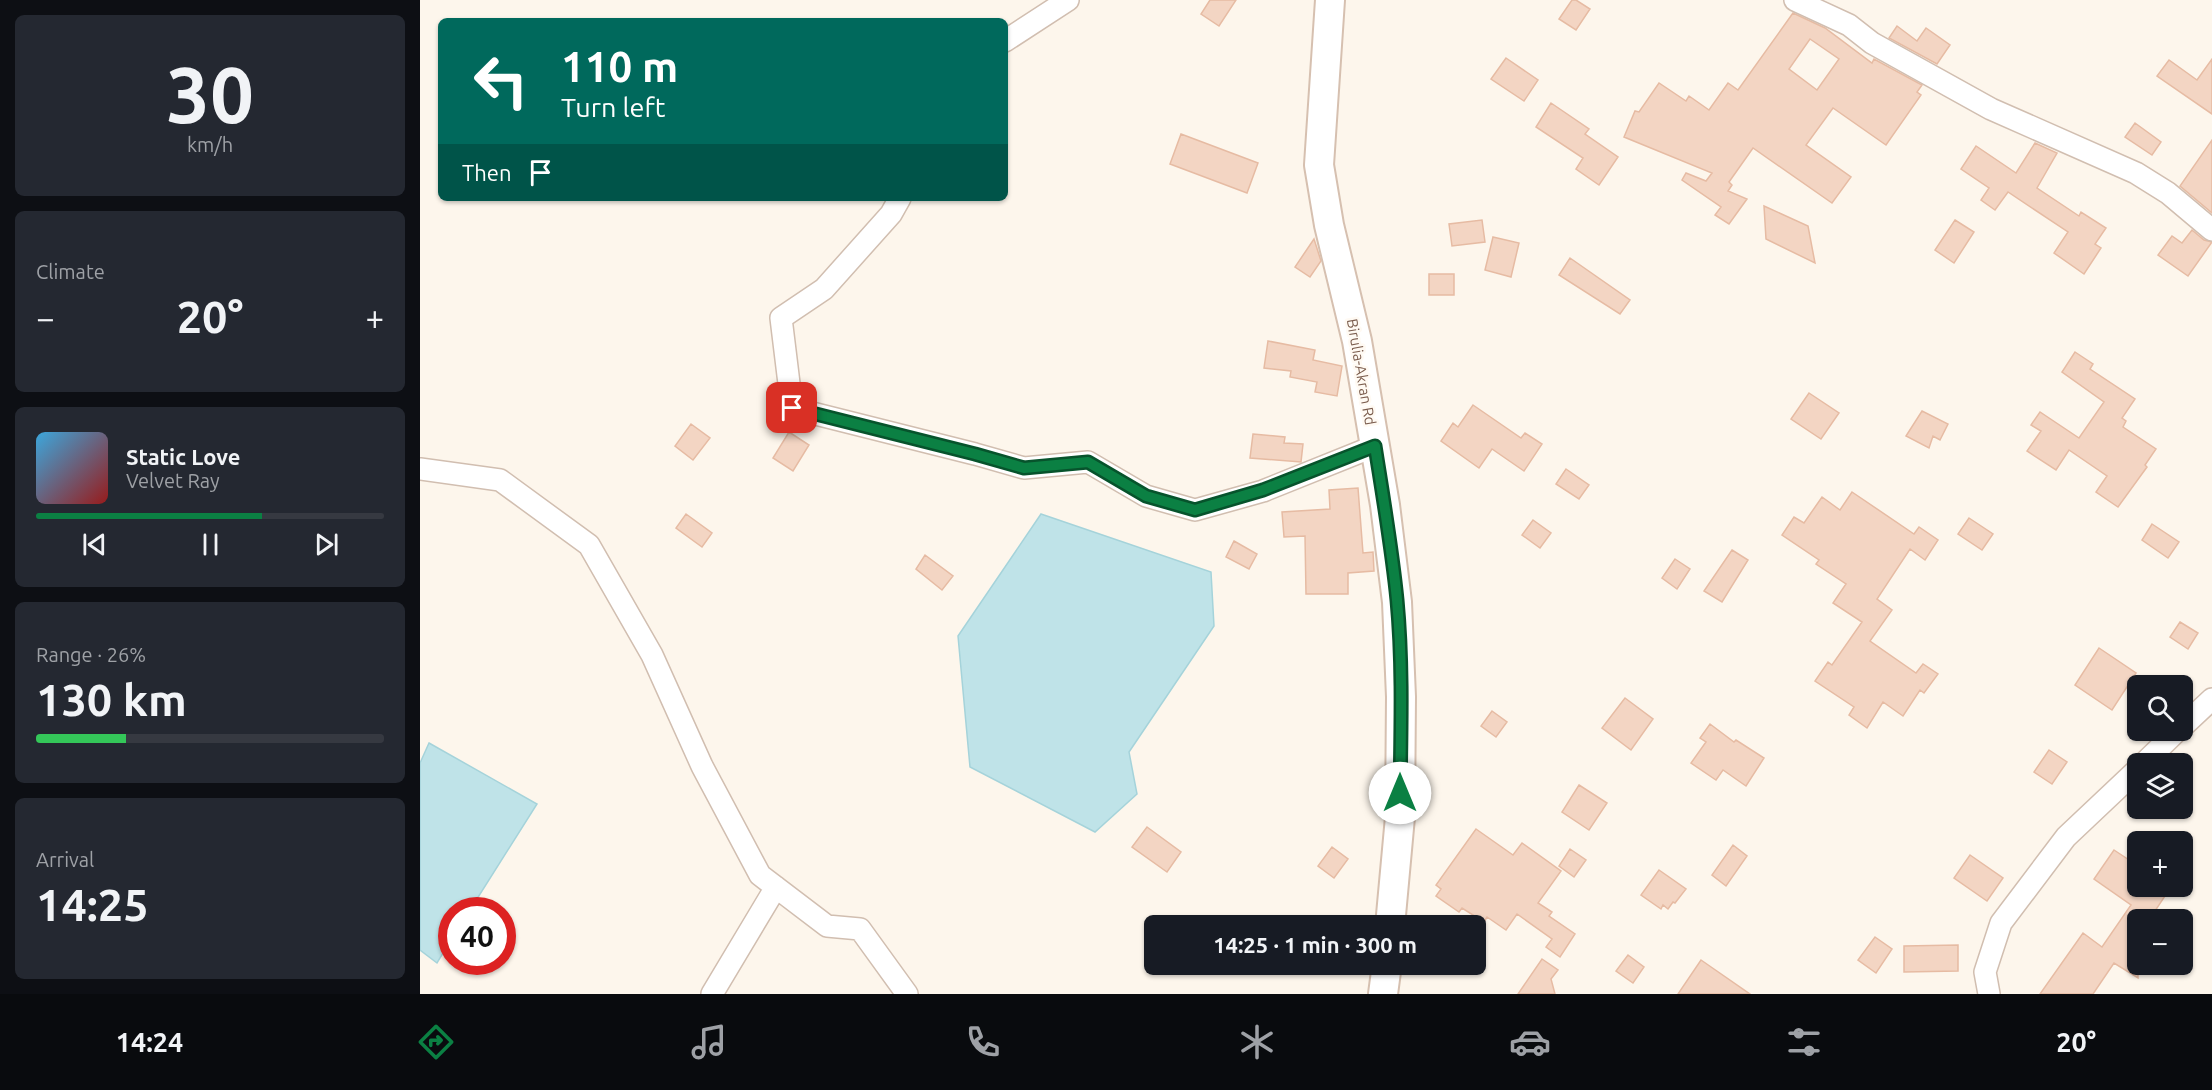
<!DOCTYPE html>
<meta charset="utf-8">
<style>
:root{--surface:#171b24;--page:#242831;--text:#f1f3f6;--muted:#9ea1a6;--line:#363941;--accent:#0b8043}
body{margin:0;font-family:Ubuntu,sans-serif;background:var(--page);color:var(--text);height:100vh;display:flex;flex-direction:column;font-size:22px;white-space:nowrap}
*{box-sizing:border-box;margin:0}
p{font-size:20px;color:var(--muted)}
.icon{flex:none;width:33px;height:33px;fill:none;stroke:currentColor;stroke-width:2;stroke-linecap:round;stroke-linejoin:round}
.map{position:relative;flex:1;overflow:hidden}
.panel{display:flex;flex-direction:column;gap:15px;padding:15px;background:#0d0f14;width:420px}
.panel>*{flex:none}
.hud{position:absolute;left:18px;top:18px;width:570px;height:183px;border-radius:9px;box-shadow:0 2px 4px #0004;background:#00695c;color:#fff;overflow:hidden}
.fabs{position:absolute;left:1707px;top:675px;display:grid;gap:12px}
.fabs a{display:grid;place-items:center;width:66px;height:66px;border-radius:9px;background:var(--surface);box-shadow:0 2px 4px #0004;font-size:30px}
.speed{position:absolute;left:18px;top:897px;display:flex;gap:12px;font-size:30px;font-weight:700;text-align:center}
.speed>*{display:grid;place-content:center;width:78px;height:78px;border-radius:50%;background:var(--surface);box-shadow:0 2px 4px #0004;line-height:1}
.speed .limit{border:9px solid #d22;background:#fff;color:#111}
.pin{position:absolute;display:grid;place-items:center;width:51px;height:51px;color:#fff;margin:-26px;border-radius:12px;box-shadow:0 3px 9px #0006}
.me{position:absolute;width:66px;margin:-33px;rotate:0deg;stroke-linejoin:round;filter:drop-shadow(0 0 4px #0008)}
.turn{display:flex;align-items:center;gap:21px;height:126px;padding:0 24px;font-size:27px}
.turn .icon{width:78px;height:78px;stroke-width:2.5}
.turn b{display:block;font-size:42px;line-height:51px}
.then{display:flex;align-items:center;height:57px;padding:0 24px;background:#0003;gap:12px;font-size:22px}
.big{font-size:45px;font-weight:600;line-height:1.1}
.panel .widget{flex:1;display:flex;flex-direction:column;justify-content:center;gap:9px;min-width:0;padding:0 21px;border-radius:9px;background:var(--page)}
.panel .dial{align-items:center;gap:0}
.dial b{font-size:78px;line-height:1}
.song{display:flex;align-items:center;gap:18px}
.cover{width:72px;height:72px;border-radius:9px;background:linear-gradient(135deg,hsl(200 70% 55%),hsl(0 70% 35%))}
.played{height:6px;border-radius:3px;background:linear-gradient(90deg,var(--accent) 65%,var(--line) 65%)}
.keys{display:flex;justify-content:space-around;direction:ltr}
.heat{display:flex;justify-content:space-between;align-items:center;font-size:33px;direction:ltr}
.charge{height:9px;border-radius:4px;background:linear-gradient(90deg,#34c759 26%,var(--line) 0)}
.trip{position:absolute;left:724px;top:915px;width:342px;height:60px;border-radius:9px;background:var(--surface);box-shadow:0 2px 4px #0004;font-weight:600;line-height:60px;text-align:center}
.menu{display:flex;height:96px;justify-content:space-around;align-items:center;background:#090b0e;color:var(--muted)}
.menu .icon{width:42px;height:42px}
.menu .current{color:var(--accent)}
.menu b{font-size:27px;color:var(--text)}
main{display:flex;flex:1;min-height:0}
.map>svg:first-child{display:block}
.water{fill:#bfe3e8;stroke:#a5d3da;stroke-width:1.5}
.building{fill:#f3d5c3;stroke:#e6bba3;stroke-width:1.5;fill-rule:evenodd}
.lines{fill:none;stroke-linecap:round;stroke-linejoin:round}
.street-casing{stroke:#d1beb0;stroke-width:24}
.secondary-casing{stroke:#d6c0b0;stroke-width:32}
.street{stroke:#fff;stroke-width:21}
.secondary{stroke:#fff;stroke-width:28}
.route-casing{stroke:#07532c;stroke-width:15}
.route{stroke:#0b8043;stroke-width:10}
.labels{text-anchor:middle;stroke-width:5;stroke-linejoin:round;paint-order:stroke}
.street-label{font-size:15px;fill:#7a5c4d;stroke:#fffaf3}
</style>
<main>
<section class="panel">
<div class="widget dial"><b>30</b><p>km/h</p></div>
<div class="widget"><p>Climate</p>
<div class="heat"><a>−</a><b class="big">20°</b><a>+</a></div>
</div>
<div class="widget">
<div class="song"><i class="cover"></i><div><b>Static Love</b><p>Velvet Ray</p></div></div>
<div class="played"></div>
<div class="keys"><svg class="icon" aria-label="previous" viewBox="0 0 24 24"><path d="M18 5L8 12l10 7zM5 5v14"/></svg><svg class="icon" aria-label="pause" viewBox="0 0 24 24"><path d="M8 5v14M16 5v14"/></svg><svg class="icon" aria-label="next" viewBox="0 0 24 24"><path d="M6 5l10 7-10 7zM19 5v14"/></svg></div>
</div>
<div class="widget"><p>Range · 26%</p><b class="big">130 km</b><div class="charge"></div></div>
<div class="widget"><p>Arrival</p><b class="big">14:25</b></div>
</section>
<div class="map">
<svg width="1792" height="994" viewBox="0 0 1792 994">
<rect width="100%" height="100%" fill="#fdf6ec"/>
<path class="water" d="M621,514l170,58 3,54 -85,126 8,42 -42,38 -125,-65 -12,-131z
M9,743l108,61 -67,106h-18l-1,30 -14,23 -17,-13v-187z"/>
<path class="building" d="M790,0h26l-17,26 -18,-12z
M1152,0h4l14,9 -14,21 -17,-11z
M1373,13l32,15 47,35 2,-4 48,26 -5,7 4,3 -35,50 -53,-37 -27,37 45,32 -19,26 -79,-55 -24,34 3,3 -4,6 19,8 -18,25 -14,-9 6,-8 -39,-27 4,-7 20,8 6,-8 -88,-36 11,-26 4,1 20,-29 27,18 3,-5 20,14 19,-27 10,7zM1390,39l29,20 -22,31 -28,-21z
M1477,26l20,15 9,-13 24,17 -13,19 -48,-26z
M1086,58l32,22 -14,21 -33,-22z
M1792,59v55l-55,-38 12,-16 28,20z
M1131,103l38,26 -4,5 33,23 -19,28 -23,-16 7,-11 -47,-31z
M1715,123l26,19 -9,13 -27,-18z
M761,134l77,29 -11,30 -77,-29z
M1792,140v73l-32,-27z
M1615,143l22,10 -20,35 42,28 2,-4 25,16 -11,16 6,4 -17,26 -30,-21 14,-21 -60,-40 -13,18 -14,-10 8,-12 -28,-19 15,-23 40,27z
M1344,206l44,20 7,37 -49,-24z
M1062,220l3,22 -33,4 -3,-22z
M1535,220l19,12 -20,31 -19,-13z
M1772,230l12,10 8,2 -24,34 -30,-21 14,-19 10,7z
M1073,237l26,6 -8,34 -26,-7z
M894,239l7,22 -11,16 -15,-10z
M1150,258l60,42 -10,14 -61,-39z
M1009,274h25v21h-25z
M848,341l47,9 -2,10 29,6 -5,30 -22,-4 2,-10 -27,-5 1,-6 -27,-3z
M1655,352l18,12 -3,5 45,30 -13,19 4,3 -3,6 33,22 -11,16 2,2 -29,40 -22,-15 11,-16 -38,-26 -13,20 -29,-19 14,-20 -10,-6 9,-13 39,26 25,-36 -42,-30z
M1389,393l30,20 -18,26 -30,-20z
M1053,405l48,33 4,-5 17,11 -18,27 -32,-22 -13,19 -38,-27 12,-18 5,4z
M1502,411l26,13 -8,16 -7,-4 -4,12 -23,-12z
M271,424l19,14 -17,22 -18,-14z
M369,432l20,13 -16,26 -20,-13z
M833,434l32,3 -1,6 19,1 -2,18 -51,-4z
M1146,469l23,16 -10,14 -23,-15z
M938,488l5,65 10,-1 1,19 -26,2v21h-42l-1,-58 -21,1 -2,-25 48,-3 -1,-19z
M1432,492l62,42 5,-7 19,13 -13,20 -15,-11 -33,50 15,11 -22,31 46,32 7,-9 15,10 -14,19 -4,-3 -17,26 -20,-14 -16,26 -18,-13 5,-8 -39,-26 13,-19 4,3 30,-43 -29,-19 13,-19 -30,-20 3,-4 -37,-25 12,-18 10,6 18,-26 18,13z
M266,514l26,19 -10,14 -26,-19z
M1549,518l24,16 -11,16 -24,-16z
M1113,520l18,13 -11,15 -18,-13z
M1732,524l27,18 -11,16 -26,-18z
M814,541l23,13 -8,15 -23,-12z
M1312,550l16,10 -26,42 -18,-11z
M505,555l28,21 -11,14 -26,-21z
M1255,559l15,10 -13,20 -15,-11z
M1760,622l18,11 -10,16 -18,-12z
M1679,648l37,25 -24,37 -37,-25z
M1205,698l28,21 -22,31 -29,-22z
M1072,711l15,11 -11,15 -15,-11z
M1290,724l24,18 2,-2 28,18 -18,28 -23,-16 -7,10 -25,-17 15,-21 -6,-4z
M1629,750l18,12 -15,22 -18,-12z
M1159,785l28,18 -18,27 -27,-18z
M727,827l34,25 -14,20 -35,-25z
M1056,829l37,26 9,-12 39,28 -23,32 14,9 -3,4 26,18 -15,23 -14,-10 6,-8 -35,-25 -11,16 -19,-13 -3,5 -22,-14 -3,4 -23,-16 5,-7 -5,-4z
M1313,845l14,11 -21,30 -14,-11z
M912,847l16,12 -14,19 -16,-12z
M1150,849l16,11 -12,17 -15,-11z
M1694,850l24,16v20h13l14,10 -16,24h-11v58l-24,-15 -21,31h-53l43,-61 19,14 29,-42 -37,-26z
M1550,855l33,23 -16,23 -33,-23z
M1239,870l27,19 -11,14 -2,-1 -5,7 -5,-4 -2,4 -20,-14z
M1455,937l17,12 -16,24 -18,-13z
M1538,945v26l-54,1v-26z
M1208,955l16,12 -11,16 -17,-12z
M1122,959l16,11 -7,9 4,15h-37z
M1281,960l49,34h-72z"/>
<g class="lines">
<defs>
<path id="street" d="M1375,0l54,25 23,18 119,66 145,64 32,20 44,37
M585,41l63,-41
M480,198l-9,16 -67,75 -43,29 11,90 183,46 49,14 64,-6 58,34 49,14 68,-19 112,-45
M0,469l80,11 89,65 63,110 50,111 58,109 67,51 33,3 47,65
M1762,727l30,-28
M1723,764l35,-34
M292,994l64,-107
M1569,994l-4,-22 16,-49 65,-86 72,-68"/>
<path id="secondary" d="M910,0l-11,165 10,60 28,116 28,164 12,97 4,95 -1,120 -10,109
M963,994l4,-30"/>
</defs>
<use href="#street" class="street-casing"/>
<use href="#secondary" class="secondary-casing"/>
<use href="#street" class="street"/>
<use href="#secondary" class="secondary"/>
</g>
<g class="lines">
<defs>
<path id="route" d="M372,408l183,46 49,14 64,-6 58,34 49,14 68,-20 112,-44c8,51 17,103 22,154 6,64 4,129 3,193"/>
</defs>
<use href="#route" class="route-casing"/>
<use href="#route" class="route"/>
</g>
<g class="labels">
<g class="street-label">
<text transform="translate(941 372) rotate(80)" y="5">Birulia-Akran Rd</text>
</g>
</g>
</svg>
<div class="fabs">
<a><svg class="icon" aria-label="search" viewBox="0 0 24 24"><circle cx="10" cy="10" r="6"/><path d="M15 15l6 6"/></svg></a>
<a><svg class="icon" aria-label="layers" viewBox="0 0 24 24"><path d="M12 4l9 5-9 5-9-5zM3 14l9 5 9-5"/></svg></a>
<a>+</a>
<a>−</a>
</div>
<div class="speed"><div class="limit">40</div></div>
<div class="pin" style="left:372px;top:408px;background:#d93025"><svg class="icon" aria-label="arrive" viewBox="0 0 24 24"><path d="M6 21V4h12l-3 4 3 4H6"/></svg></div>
<svg class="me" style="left:980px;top:793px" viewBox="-20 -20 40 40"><circle r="19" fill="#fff"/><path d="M0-13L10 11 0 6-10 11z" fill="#0b8043"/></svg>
<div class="trip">14:25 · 1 min · 300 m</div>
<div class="hud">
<div class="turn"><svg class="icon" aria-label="left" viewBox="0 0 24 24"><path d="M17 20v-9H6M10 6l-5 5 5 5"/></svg><div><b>110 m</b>Turn left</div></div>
<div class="then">Then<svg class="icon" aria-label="arrive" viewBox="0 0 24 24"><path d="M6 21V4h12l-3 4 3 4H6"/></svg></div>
</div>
</div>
</main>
<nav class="menu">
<b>14:24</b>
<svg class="icon current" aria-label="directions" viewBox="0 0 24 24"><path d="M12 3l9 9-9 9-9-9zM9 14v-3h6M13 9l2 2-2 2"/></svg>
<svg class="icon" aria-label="music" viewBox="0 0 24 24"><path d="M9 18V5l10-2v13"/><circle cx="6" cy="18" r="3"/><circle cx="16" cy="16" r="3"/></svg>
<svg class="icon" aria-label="phone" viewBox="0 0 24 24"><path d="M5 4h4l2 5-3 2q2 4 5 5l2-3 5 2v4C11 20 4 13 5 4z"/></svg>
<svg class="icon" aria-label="climate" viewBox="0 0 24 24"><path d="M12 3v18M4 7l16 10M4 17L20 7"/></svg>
<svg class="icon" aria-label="car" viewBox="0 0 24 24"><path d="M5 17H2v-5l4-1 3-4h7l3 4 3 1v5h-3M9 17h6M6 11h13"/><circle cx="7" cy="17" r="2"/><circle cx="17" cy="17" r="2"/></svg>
<svg class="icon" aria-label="filters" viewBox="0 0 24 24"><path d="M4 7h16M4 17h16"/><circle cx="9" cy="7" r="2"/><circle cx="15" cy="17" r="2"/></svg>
<b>20°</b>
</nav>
